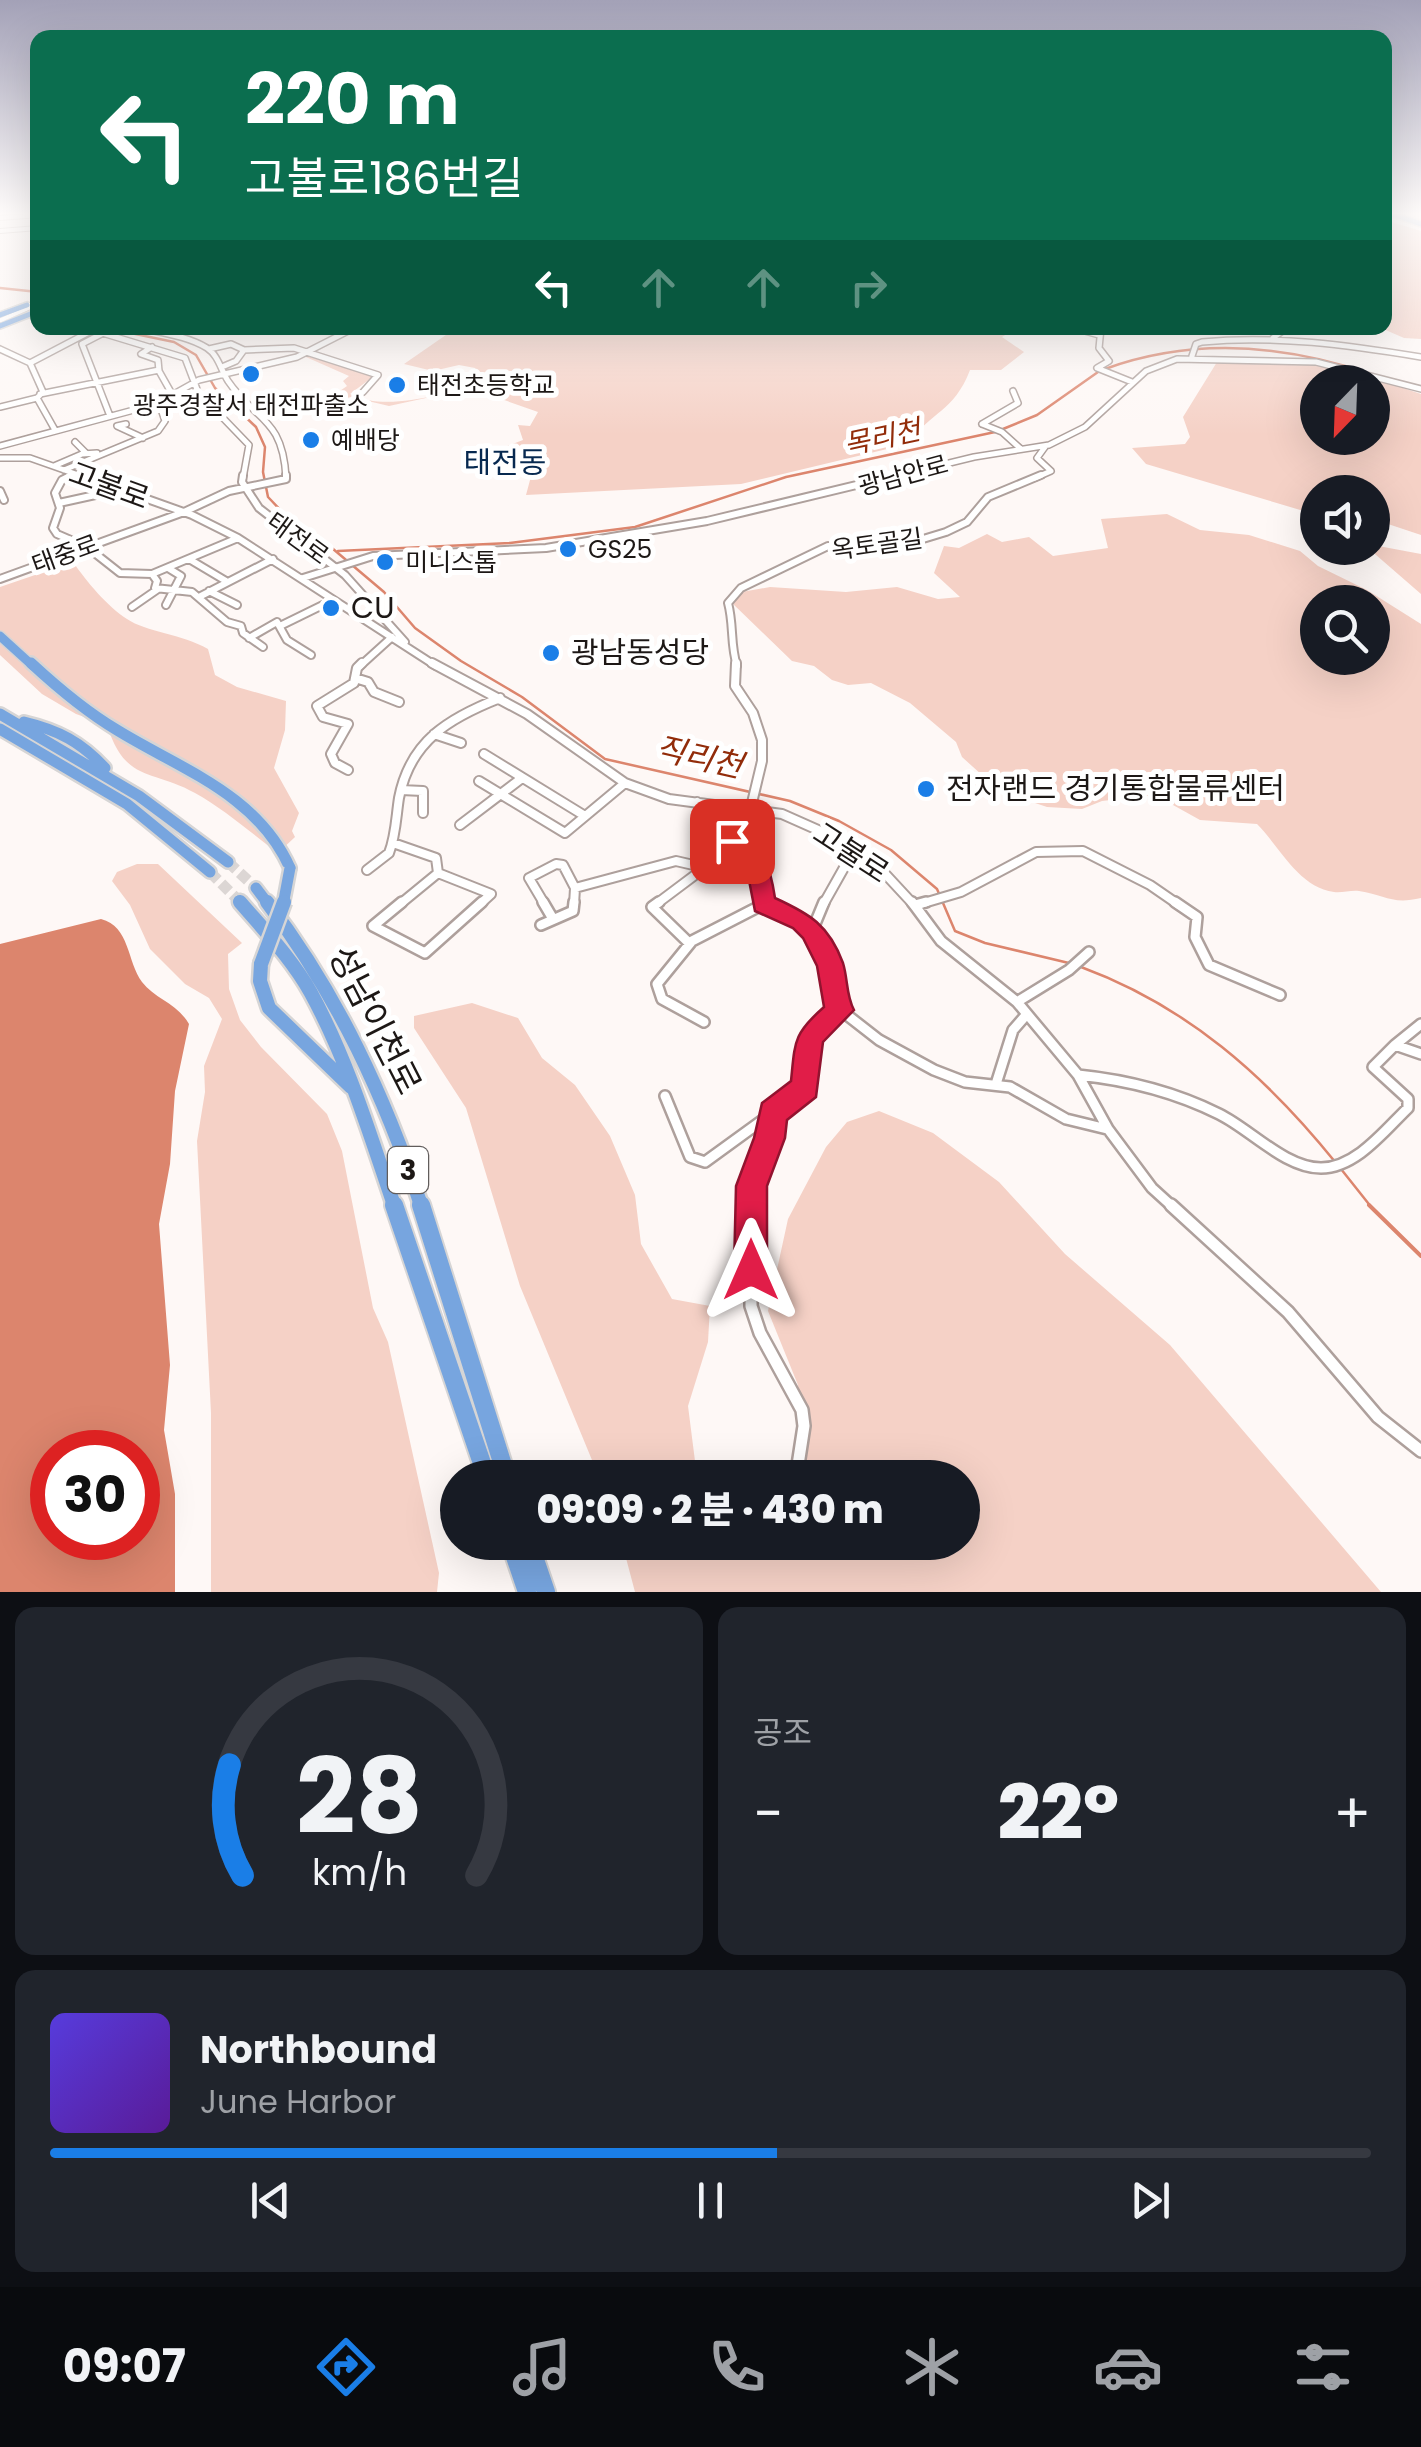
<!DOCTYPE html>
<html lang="ko">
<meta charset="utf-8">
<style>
:root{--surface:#171b24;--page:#20242c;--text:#f1f3f6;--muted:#9ea1a6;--line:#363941;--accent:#1a7ee7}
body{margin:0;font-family:Poppins,"Noto Sans KR",sans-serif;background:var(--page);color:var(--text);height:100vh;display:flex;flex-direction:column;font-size:38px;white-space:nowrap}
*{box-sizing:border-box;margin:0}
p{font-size:32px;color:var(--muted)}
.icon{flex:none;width:55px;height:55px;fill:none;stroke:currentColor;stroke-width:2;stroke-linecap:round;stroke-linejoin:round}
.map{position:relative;height:1592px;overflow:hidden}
.panel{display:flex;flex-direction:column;gap:15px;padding:15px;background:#0d0f14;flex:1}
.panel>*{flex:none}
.hud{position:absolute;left:30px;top:30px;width:1362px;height:305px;border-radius:20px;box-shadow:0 10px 40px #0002;background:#0b6e4f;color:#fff;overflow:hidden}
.needle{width:65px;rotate:203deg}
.fabs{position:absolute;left:1300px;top:365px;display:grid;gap:20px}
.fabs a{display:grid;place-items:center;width:90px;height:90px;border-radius:50%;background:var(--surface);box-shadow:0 10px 40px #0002;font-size:50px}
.speed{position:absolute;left:30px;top:1430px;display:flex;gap:20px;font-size:50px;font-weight:700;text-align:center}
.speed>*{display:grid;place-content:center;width:130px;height:130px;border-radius:50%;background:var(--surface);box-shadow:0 10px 40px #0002;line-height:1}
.speed .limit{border:15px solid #d22;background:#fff;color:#111}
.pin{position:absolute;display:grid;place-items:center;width:85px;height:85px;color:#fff;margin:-42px;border-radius:20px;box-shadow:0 5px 15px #0006}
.me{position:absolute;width:110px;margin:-55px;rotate:0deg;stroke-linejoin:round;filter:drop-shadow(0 0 8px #0008)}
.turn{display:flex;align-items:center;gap:35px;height:210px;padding:0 50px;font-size:45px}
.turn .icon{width:130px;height:130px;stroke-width:2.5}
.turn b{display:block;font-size:70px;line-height:85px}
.lanes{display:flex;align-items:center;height:95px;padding:0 50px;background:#0003;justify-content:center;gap:50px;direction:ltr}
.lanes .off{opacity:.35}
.big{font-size:75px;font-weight:800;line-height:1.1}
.panel .card{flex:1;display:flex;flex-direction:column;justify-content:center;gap:15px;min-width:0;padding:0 35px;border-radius:20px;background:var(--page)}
.panel .dial{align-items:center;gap:0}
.dial svg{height:260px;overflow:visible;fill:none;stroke:var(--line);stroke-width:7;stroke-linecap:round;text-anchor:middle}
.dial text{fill:var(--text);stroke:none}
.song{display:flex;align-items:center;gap:30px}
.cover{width:120px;height:120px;border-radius:15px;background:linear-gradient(135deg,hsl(250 70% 55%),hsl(270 70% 35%))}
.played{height:10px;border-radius:5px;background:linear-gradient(90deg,var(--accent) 55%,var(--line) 55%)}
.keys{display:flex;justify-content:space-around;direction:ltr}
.heat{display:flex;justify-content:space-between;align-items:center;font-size:55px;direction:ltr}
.panel .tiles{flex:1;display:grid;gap:15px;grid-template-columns:1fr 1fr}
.card:last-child{grid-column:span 2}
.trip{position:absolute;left:440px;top:1460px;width:540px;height:100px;border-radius:50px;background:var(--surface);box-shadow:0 10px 40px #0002;font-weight:800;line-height:100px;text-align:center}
.menu{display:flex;height:160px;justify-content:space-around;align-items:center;background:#090b0e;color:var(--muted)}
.menu .icon{width:70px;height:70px}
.menu .selected{color:var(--accent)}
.menu b{font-size:45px;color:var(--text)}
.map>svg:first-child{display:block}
.green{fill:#f5d1c6;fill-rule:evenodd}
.water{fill:#dc856d;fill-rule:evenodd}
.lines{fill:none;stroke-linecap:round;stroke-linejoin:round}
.stream-far1{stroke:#dc856d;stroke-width:2.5}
.stream{stroke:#dc856d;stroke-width:4}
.highway-tunnel{stroke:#dcd6d4;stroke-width:11;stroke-dasharray:11 5;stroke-linecap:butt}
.minor-far5-casing{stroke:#aea09c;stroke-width:6}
.minor-far4-casing{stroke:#aea09c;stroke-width:8}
.minor-far3-casing{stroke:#aea09c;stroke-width:10}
.minor-far2-casing{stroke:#aea09c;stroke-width:12}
.minor-far1-casing{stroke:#aea09c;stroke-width:14}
.minor-casing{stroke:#aea09c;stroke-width:16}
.highway-far4-casing{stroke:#d6d5d5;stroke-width:8}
.highway-far3-casing{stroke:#d6d5d5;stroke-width:12}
.highway-far2-casing{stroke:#d6d5d5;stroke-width:16}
.highway-far1-casing{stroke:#d6d5d5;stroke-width:19}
.highway-casing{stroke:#d6d5d5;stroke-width:22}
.minor-far5{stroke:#fff;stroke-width:4}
.minor-far4{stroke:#fff;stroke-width:5}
.minor-far3{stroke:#fff;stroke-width:6}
.minor-far2{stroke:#fff;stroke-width:8}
.minor-far1{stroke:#fff;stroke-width:9}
.minor{stroke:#fff;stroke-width:11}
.highway-far4{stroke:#77a5df;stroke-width:5}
.highway-far3{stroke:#77a5df;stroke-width:9}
.highway-far2{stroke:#77a5df;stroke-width:11}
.highway-far1{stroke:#77a5df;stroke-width:14}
.highway{stroke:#77a5df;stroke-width:18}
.highway-bridge-far1-casing{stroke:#d6d5d5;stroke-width:16;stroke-linecap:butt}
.highway-bridge-casing{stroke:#d6d5d5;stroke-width:19;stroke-linecap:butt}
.highway-bridge-far1{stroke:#77a5df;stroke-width:11}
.highway-bridge{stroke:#77a5df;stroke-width:14}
.route{fill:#e11d48;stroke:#92132f;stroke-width:2.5}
.poi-dot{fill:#1a7ee7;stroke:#fff;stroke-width:4}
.labels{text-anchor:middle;stroke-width:10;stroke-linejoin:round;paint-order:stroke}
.far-poi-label{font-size:25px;fill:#1d1816;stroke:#fff;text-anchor:start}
.far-street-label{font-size:25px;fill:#1d1816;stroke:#fff}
.far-water-label{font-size:28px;font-style:italic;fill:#922c0a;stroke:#fff}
.shield{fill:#fff;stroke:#615d5c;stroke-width:2.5}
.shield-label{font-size:28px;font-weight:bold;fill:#1d1816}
.far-quarter-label{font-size:30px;fill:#072950;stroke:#fff}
.street-label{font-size:30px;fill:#1d1816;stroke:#fff}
.poi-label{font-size:30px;fill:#1d1816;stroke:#fff;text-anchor:start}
.water-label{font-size:32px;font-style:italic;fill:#922c0a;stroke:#fff}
.near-street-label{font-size:35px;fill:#1d1816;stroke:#fff}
</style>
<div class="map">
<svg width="1421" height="1592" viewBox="0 0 1421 1592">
<rect width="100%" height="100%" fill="#fef8f6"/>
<path class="green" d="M1385,220l36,11v108l-17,-1 -23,-10h4z
M456,328h556l3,1 -13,8 22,15 -23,18h-31c-16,42 -39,41 -62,74l-167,40 -215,11 7,-26 -31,-21 21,-8 -5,-15 12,1 8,-14 -51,-18 -12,-26 -16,-3 -26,6 -29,-7z
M312,356l62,20 -24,18c26,13 57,7 85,2l-46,10 -38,-9 -65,15 -8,-3 56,-14 13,-9 -4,-5 6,-5 -43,-19z
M1291,360l52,8 78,26v141l-48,-16 -1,-27h-54l-1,23 -171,-51 -14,-16 53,-4 5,-7 -7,-20 34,-55zM1318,382h54v56h-54z
M1167,514l33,16 49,5 51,16 18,15 49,24 54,34v274c-29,7 -36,-3 -62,-7 -8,-1 -17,2 -25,1 -36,-5 -54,-45 -77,-68l-57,-4 -45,-25 -53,6 -20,8 -35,-2 -30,-10 -24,-12 -31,-28 -6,-15 -46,-39 -39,-20 -23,2 -16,-5 -18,-14 -22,-5 -61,-59 5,-9 34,-6 76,5 51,-5 41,12 22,-2 -26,-24 10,-27 15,2 28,-14 15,8 27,-5 24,19 55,-8 -7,-29zM1318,602h54v56h-54z
M1373,545l48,9v40l-53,-46z
M73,562c14,20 34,44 54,57 19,13 55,15 81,30l7,26 22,12 49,14 -1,29 -11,38 25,45 -7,18 3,6 -17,16c-27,-20 -54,-44 -83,-60 -43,-24 -70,-10 -88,-68l-31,-11 -34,-20 -42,-39v-68z
M137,864h21l84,79 -14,11 1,35 11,31 21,27 66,67 15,37 31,157 15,34 51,231 -2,19h-226v-179l-14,-272 8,-49 -1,-26 18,-47 -13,-21 -24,-14 -35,-35 -20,-44 -18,-24 5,-9z
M472,1003l46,15 24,40 33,27 35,51 25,59 6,49 31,55 38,7 -2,36 -20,64 7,55 7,16h-103l-79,-191 -54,-178 -52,-80v-12z
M879,1111l54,22 66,49 66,72 105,91 211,247h-746l-13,-49 340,-1v-64l-164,-1 5,-22 -5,-70 -30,-74 20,-92 38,-72 21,-25z"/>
<path class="water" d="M101,919c29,7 26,43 41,63 13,17 35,21 47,42l-14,67 -5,73 -11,60 11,141 -6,65 11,64v98h-175v-648zM52,1452h86v86h-86z"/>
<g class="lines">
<path class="stream-far1" d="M0,288l38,4
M116,330l58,12 22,13 19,33 41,39 9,20 -2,25 5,25 20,21 38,25 58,49 31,36 46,33 61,36 83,62 185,42 49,20 52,29 46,39 18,42 30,12 88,21
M1105,369c88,-32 178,-25 266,5
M1003,429l34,-14 61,-43
M338,551l172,-8 125,-16 151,-50 209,-45
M1081,967c106,39 185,109 255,196
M1341,1169l31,39"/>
<path class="stream" d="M1369,1205l52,51"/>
<path class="highway-tunnel" d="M228,862l28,26
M210,872l29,29"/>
<defs>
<path id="minor-far5" d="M0,218l38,-3
M0,231l38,-3
M38,303l-12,3h12
M1,320l30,-13
M86,328l5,2
M140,328l6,2
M407,328l16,2
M1074,328l6,2"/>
<path id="minor-far4" d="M86,328l99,30 13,34 51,53 -6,33
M140,328c22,5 48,8 67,20 11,7 14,22 21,33 27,40 55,36 58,97
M407,328l31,3
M1074,328l25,7
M1101,328l-2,20 10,13 -12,7 35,14
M1273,338l8,-6 -4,-4
M152,347l-11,7 17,6 1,11 13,23
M0,349l30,14 13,29 -6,6 18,32
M209,349l22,-5 13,6 -8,11 -14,6
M244,350l50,-2 84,27 -15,17
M1192,356l4,-12 6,-2c74,-7 146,3 219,15
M30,363l61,-32
M40,394l119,-24
M0,407l37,-9
M110,416l-28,-72 31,-16
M126,424l-9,2 26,12
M982,424l36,-21 -5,-12
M982,424l20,8 19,17
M75,442l11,11
M0,446l156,-42 43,-24 98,-23 57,-29
M0,458h30l57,20
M54,466l28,-12 15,-1
M64,470l94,-39 7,-10 -6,-18
M67,478l7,-4
M888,478l86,-21 75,-12 36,-18 61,-56 31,-12 139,3 105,27
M1035,478l16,-7 -14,-13 8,-11"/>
<path id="minor-far3" d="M72,475l-10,5 -7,13 5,15 -7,20 4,6 30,13 33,26 32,1 5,7 -2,7 37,4 35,30 14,4 2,7 20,14
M80,475l112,40 46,23 198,128
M243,475l-1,7 17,26 86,67 60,67
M0,491l4,9
M59,503l59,-13
M189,559l37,22
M152,574l86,-36
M303,578l70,-22 173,-8 161,-27 191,-46
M0,579l184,-67 45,-21 57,-12v-4
M209,591l28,14
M199,597l74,-38
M166,605l15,-29 -13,-8
M132,607l26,-18
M282,625l51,-25
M249,638l28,-16 10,18 24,15
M360,666l32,-29
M737,666c-7,-22 -3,-41 -9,-63l13,-15 87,-42 11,3 84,-10 23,-7 21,-10 21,-25 53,-22"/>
<path id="minor-far2" d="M432,663l95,51 98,69 44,16 113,15 45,20 49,30 38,41
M736,663l-1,23 18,27 9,27v21l-11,46
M355,678l13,4 6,10 25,10
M434,734l27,9
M484,754l101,62
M348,770l-13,-7 -4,-9 17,-30 -25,-7 -6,-11 37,-23 3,-15 5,-5
M479,781l86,52 60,-50
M401,790l22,1v22
M697,802l5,12 57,53 6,38
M460,825l62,-47
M393,843l43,15 2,15
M367,870l22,-17c7,-18 7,-36 10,-55 11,-57 50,-80 101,-100
M438,873l53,21 -12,11
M399,905l39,-32
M545,905l-16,-27 27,-14 7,1 12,23 101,-27 26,6
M574,905l1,-17
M655,905l56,-42 21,-22
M823,905l31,-55
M917,905l44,-13 75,-40 47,-1 67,34 29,20"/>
<path id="minor-far1" d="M402,902l-29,24 52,27 57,-51
M543,902l10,17
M659,902l-7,5 36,35
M764,902l43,26 15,18 10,25 6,37 41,32 55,30 31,12 45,5 56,32 41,10
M912,902l29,39 76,61 61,73 30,54 44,59 22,20
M1175,902l22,15 -2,20 14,28 71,30
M915,905l11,-3
M541,925l32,-14 1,-9
M812,931l12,-29
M1017,1002l52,-32 20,-18
M704,1022l-42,-23 -5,-15 35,-43 72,-37
M1395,1045l26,-21
M1078,1075c49,5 97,17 141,39 31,15 66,54 102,54 35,0 64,-38 87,-60v-9l-35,-32 22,-22 26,9
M996,1084l17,-54 14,-16
M665,1096l25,61 15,5 95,-69 7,-13 3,-43 30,-27
M751,1208c0,-33 17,-62 22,-95"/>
<path id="minor" d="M751,1205v101l9,27 42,77 2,16 -8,52
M1171,1205l117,107 90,105 43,34"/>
<path id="highway-far4" d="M1387,212l34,12
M0,315l27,-10
M0,326l38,-15"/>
<path id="highway-far3" d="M0,636l33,30"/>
<path id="highway-far2" d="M31,663c27,25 54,48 86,67 65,40 140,64 173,138
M0,714l139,82 89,66
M24,722c34,8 57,20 81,46
M0,729l127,75 83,68
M256,888l13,17
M239,901l3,4"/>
<path id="highway-far1" d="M240,902c25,29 52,57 71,91 37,68 59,142 84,215
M267,902c71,93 118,195 155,306
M261,964l-1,17 9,27 82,79"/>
<path id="highway" d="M394,1205l93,273
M421,1205l86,273
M510,1542l17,50
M529,1542l17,50"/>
</defs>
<use href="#minor-far5" class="minor-far5-casing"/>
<use href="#minor-far4" class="minor-far4-casing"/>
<use href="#minor-far3" class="minor-far3-casing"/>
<use href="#minor-far2" class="minor-far2-casing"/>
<use href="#minor-far1" class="minor-far1-casing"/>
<use href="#minor" class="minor-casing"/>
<use href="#highway-far4" class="highway-far4-casing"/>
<use href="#highway-far3" class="highway-far3-casing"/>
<use href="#highway-far2" class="highway-far2-casing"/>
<use href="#highway-far1" class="highway-far1-casing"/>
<use href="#highway" class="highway-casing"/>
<use href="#minor-far5" class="minor-far5"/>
<use href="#minor-far4" class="minor-far4"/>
<use href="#minor-far3" class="minor-far3"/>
<use href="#minor-far2" class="minor-far2"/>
<use href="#minor-far1" class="minor-far1"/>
<use href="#minor" class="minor"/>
<use href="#highway-far4" class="highway-far4"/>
<use href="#highway-far3" class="highway-far3"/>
<use href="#highway-far2" class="highway-far2"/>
<use href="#highway-far1" class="highway-far1"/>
<use href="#highway" class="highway"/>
<defs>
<path id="highway-bridge-far1" d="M283,905l7,-37"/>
<path id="highway-bridge" d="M261,964l23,-62"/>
</defs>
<use href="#highway-bridge-far1" class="highway-bridge-far1-casing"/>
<use href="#highway-bridge" class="highway-bridge-casing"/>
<use href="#highway-bridge-far1" class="highway-bridge-far1"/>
<use href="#highway-bridge" class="highway-bridge"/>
</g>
<linearGradient id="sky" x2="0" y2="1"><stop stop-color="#a3a1b7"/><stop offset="0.49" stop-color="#fffcfb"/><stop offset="1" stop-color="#fffcfb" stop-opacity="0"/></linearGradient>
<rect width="1421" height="435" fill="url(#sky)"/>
<path class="route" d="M732,832c31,9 39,38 43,66 35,16 54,27 68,65 5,16 3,32 11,47l-31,32 -7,55 -29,23 -2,18 -18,48v84l-4,12 -12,5 -12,-5 -5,-12 2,-84 18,-48 8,-35 29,-22c4,-39 2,-47 33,-74l-7,-41 -14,-28 -10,-10 -38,-17 -8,-41 -27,-29z"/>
<g class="poi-dot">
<circle cx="251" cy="374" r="10"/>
<circle cx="397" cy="385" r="10"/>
<circle cx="311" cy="440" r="10"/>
<circle cx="568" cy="549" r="10"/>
<circle cx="385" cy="562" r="10"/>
<circle cx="331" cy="608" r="10"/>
<circle cx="551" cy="653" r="10"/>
<circle cx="926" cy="789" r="10"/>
</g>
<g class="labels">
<g class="far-poi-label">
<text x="417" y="394">태전초등학교</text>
<text x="251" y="414" text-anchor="middle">광주경찰서 태전파출소</text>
<text x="331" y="449">예배당</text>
<text x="588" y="558">GS25</text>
<text x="405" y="571">미니스톱</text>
</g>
<g class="far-street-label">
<text transform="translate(903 475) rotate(-15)" y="9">광남안로</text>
<text transform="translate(298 538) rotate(36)" y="9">태전로</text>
<text transform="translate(877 544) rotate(-8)" y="9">옥토골길</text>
<text transform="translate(65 554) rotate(-20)" y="9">태중로</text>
</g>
<g class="far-water-label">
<text transform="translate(882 437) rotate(-12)" y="10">목리천</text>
</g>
<rect class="shield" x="388" y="1147" width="40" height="46" rx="8"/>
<g class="shield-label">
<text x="408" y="1180">3</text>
</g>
<g class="far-quarter-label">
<text x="505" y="473">태전동</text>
</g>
<g class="street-label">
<text transform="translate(109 486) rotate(20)" y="10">고불로</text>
<text transform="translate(851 853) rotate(33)" y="10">고불로</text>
</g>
<g class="poi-label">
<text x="351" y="618">CU</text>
<text x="571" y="663">광남동성당</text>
<text x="946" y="799">전자랜드 경기통합물류센터</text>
</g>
<g class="water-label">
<text transform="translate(699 757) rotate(13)" y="11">직리천</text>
</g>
<g class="near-street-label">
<text transform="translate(375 1020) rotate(63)" y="12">성남이천로</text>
</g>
</g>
</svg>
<div class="fabs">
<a><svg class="needle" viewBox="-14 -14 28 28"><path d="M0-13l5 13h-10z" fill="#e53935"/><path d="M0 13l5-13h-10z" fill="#9ea1a6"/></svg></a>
<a><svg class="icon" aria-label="sound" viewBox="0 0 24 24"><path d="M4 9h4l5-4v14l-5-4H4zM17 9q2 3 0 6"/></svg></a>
<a><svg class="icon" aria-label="search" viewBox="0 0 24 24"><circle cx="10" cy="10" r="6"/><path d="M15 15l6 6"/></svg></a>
</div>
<div class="speed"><div class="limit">30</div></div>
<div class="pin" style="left:732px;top:841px;background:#d93025"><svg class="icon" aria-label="arrive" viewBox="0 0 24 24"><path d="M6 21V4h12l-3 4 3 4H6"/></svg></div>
<svg class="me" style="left:751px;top:1270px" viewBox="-20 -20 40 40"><path d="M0-17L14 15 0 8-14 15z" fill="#e11d48" stroke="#fff" stroke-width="4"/></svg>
<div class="trip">09:09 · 2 분 · 430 m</div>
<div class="hud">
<div class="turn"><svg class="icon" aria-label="left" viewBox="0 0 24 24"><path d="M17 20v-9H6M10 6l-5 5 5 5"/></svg><div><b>220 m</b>고불로186번길</div></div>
<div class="lanes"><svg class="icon" aria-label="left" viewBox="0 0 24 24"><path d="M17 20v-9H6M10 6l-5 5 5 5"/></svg><svg class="icon off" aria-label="ahead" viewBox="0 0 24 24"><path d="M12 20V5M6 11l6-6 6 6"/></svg><svg class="icon off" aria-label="ahead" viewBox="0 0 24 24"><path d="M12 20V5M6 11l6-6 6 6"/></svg><svg class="icon off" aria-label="right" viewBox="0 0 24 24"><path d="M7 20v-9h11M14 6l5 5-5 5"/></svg></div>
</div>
</div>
<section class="panel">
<div class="tiles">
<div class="card dial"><svg viewBox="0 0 100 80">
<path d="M14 69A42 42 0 1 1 86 69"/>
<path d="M14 69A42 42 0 0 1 10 35" stroke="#1a7ee7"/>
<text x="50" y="56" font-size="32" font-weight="700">28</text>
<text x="50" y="72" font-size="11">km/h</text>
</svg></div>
<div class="card"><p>공조</p>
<div class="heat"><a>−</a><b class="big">22°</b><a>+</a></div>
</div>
<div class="card">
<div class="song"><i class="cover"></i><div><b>Northbound</b><p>June Harbor</p></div></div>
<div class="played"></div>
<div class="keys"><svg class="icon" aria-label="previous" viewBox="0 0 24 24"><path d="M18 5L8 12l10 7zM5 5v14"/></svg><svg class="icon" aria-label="pause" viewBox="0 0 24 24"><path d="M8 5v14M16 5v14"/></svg><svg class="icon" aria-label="next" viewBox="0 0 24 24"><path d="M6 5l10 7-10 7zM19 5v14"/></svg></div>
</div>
</div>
</section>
<nav class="menu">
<b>09:07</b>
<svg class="icon selected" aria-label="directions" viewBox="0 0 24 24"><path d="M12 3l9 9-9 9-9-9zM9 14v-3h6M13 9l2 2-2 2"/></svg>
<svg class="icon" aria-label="music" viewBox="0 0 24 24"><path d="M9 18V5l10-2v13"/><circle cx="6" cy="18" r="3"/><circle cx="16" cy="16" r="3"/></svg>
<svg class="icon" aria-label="phone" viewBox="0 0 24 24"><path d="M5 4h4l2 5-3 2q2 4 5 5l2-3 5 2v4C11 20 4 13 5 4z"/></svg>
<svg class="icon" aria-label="climate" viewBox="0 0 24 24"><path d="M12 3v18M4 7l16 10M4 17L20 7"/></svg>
<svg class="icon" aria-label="car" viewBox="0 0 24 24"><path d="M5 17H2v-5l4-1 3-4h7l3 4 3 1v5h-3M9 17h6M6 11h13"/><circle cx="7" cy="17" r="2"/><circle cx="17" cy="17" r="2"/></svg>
<svg class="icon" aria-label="filters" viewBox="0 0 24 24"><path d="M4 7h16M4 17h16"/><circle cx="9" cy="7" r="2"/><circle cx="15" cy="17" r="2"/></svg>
</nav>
